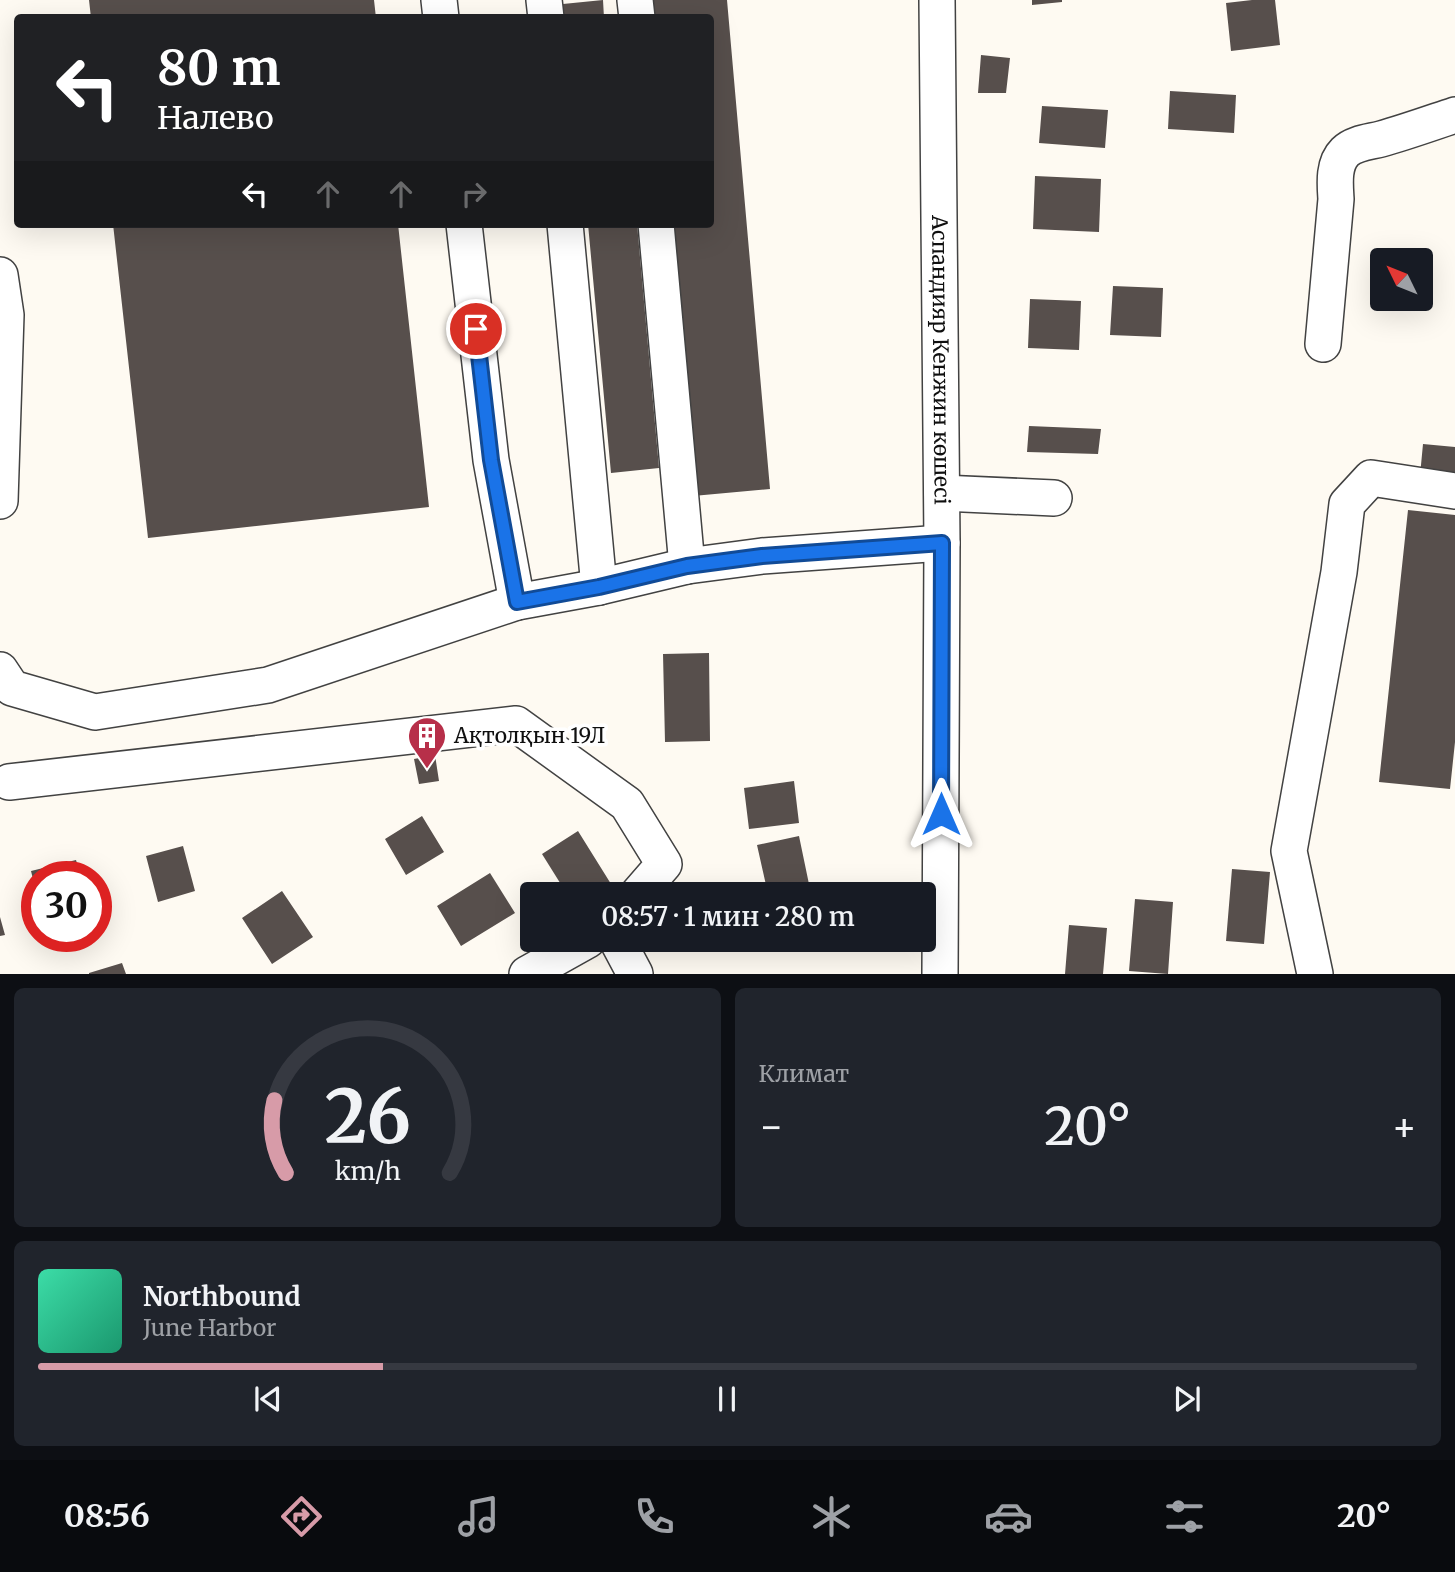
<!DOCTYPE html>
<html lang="ru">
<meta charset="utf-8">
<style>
:root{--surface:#171b24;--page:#20242c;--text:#f1f3f6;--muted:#9ea1a6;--line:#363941;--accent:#d79ba8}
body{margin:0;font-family:Merriweather,serif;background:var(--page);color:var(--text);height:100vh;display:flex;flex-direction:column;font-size:26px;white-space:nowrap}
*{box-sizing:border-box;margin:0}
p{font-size:23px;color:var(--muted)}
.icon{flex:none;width:38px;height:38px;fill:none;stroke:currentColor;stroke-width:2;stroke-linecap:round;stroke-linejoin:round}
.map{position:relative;height:974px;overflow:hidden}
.details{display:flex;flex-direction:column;gap:14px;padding:14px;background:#0d0f14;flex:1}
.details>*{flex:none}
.top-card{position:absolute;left:14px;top:14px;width:700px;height:214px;border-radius:7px;box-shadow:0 7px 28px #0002;background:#202124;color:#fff;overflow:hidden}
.needle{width:46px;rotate:313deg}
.fabs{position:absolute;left:1370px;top:248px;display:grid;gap:14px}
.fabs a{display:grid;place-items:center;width:63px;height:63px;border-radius:7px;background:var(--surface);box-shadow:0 7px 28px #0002;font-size:35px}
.speed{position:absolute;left:21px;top:861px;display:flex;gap:14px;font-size:35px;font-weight:700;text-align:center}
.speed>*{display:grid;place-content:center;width:91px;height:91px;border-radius:50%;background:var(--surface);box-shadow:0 7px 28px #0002;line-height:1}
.speed .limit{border:10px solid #d22;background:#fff;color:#111}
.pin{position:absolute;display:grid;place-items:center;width:60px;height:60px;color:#fff;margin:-30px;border:4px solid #fff;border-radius:50%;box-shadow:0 2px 7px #0007}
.me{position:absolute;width:77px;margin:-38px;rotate:0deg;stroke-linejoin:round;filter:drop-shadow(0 0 5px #0008)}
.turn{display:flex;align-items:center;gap:24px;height:147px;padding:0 28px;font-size:32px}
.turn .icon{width:91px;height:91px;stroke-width:2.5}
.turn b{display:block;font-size:49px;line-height:60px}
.lanes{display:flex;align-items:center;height:66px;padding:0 28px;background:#0003;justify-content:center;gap:35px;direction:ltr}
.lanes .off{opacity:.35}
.big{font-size:52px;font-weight:600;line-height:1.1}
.details .tile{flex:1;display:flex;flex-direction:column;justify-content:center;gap:10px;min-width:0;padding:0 24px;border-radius:10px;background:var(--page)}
.details .dial{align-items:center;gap:0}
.dial svg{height:182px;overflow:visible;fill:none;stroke:var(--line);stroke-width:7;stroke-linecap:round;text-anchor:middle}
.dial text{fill:var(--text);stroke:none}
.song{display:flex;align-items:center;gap:21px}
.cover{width:84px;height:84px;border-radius:10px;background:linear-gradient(135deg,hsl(160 70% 55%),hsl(160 70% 35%))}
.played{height:7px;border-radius:4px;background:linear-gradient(90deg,var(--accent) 25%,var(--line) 25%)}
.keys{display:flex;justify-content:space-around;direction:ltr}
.heat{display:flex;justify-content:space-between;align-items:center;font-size:38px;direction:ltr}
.details .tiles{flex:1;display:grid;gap:14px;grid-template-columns:1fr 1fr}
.tile:last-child{grid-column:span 2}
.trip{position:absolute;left:520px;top:882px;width:416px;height:70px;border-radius:7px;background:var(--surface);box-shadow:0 7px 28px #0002;font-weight:600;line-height:70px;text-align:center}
.dock{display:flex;height:112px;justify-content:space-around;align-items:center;background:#090b0e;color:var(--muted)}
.dock .icon{width:49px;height:49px}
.dock .active{color:var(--accent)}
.dock b{font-size:32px;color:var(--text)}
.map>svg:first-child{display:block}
.building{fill:#574f4c}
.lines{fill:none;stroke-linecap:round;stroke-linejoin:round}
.minor-casing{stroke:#424242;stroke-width:38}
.minor{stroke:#fff;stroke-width:35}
.route-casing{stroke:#114b97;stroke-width:18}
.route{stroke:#1a73e8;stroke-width:12}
.labels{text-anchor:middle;stroke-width:7;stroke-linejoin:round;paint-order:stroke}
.street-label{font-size:21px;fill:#0f0f0f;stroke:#fff}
.poi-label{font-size:21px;fill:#0f0f0f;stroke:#fff;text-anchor:start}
</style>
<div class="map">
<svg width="1455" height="974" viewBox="0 0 1455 974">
<rect width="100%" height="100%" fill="#fefaf2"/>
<path class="building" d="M89,0h285l2,18h-285z
M603,0l1,18h-40l-1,-14z
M650,0h77l43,489 -77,7 -24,-272h41v-206h-59z
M1032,0h30v2l-30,3z
M1252,0h23l5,45 -49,6 -5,-48z
M981,55l29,3 -4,35h-28z
M1170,91l66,4 -2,38 -66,-4z
M1042,106l66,4 -3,38 -66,-5z
M1035,176l66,3 -2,53 -66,-3z
M113,224h285l31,283 -281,31z
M588,224h49l22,244 -48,5z
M1113,286l50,2 -2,49 -51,-2z
M1030,299l51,2 -2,49 -51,-2z
M1029,426l72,3 -3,25 -71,-2z
M1423,444l32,3v42l-36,-3z
M1408,510l47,5v227l-5,47 -71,-7z
M709,653l1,88 -45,1 -2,-88z
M435,755l4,26 -20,3 -5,-25z
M794,781l5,42 -50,6 -5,-41z
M422,816l22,36 -38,23 -21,-36z
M578,831l38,61 -3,2h-46l-25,-40z
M799,836l11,53 -26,5h-16l-11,-49z
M183,846l12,45 -37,11 -12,-46z
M76,860l5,17h-44l-1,14 -5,-20z
M1232,869l38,3 -6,72 -38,-3z
M490,873l25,40 -54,33 -24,-40z
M282,891l31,46 -41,27 -30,-46z
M1135,899l38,3 -5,72 -39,-3z
M0,917l5,18 -5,1z
M1069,925l38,3 -4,46h-38z
M122,963l4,11h-37v-1z"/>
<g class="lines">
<defs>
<g id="minor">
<path d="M439,0l2,18"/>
<path d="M544,0l2,18"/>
<path d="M635,0l2,18"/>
<path id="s1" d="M937,0l5,543 -2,431"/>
<path d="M464,224l27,236 26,142 82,-15 88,-21 75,-10 180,-13"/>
<path d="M565,224l34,363"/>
<path d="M656,224l31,342"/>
<path d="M0,275l6,40 -6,186"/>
<path d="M1323,344l13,-145c-1,-15 -3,-35 9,-47 9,-9 25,-10 36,-13 25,-7 50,-16 74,-24"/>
<path d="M942,493l112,5"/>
<path d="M0,670l12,18 83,24 173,-27 249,-83"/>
<path d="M9,782l507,-58 111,80 37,60 -26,30"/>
<path d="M617,940l18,34"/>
<path d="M527,974l61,-34"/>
<path d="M1315,974l-26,-123 50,-279 8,-68 24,-26 84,13"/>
</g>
</defs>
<use href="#minor" class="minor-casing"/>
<use href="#minor" class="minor"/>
</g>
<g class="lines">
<defs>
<path id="route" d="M476,329l15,131 26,142 82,-15 88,-21 75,-10 180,-13 -1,271"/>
</defs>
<use href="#route" class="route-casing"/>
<use href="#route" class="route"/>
</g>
<defs>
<symbol id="building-pin" viewBox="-11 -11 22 30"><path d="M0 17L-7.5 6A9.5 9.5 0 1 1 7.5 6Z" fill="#b72f49" stroke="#fff"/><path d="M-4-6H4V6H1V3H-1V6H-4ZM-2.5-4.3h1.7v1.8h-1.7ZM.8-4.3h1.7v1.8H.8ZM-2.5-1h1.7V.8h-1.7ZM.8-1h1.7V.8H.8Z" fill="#fff"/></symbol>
</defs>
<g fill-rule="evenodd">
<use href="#building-pin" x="405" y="714" width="44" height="60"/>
</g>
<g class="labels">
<g class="street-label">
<text dy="7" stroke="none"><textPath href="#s1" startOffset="360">Аспандияр Кенжин көшесі</textPath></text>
</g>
<g class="poi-label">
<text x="454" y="743">Ақтолқын 19Л</text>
</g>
</g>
</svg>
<div class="fabs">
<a><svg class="needle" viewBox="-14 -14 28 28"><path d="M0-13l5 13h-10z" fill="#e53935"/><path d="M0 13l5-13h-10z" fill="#9ea1a6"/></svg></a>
</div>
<div class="speed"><div class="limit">30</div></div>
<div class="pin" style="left:476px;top:329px;background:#d93025"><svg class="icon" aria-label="arrive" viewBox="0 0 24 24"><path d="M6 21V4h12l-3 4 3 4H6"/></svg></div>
<svg class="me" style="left:941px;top:814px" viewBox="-20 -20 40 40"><path d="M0-17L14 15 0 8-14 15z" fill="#1a73e8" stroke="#fff" stroke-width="4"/></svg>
<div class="trip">08:57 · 1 мин · 280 m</div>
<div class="top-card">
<div class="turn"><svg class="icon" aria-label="left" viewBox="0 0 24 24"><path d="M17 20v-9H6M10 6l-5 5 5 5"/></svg><div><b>80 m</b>Налево</div></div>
<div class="lanes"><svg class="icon" aria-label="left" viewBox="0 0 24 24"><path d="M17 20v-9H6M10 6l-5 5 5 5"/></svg><svg class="icon off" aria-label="ahead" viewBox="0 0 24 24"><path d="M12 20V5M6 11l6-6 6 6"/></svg><svg class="icon off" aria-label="ahead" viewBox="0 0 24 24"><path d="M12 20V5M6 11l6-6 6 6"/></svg><svg class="icon off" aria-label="right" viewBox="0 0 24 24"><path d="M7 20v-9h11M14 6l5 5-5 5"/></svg></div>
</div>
</div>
<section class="details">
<div class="tiles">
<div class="tile dial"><svg viewBox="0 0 100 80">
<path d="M14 69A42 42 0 1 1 86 69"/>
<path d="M14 69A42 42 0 0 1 9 37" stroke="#d79ba8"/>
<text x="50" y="56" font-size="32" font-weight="700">26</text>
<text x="50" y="72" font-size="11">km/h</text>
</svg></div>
<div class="tile"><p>Климат</p>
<div class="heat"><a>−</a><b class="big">20°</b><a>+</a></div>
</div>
<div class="tile">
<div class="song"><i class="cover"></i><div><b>Northbound</b><p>June Harbor</p></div></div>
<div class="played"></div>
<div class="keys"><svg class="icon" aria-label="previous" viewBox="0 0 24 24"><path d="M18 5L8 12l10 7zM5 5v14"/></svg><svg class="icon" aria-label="pause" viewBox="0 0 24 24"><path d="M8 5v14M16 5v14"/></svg><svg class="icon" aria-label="next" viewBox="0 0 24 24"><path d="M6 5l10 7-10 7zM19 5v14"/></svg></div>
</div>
</div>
</section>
<nav class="dock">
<b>08:56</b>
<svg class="icon active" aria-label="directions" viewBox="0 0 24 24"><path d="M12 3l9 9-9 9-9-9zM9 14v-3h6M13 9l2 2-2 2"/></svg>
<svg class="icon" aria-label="music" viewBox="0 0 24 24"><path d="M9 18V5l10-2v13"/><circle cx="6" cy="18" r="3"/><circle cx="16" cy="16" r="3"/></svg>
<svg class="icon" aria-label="phone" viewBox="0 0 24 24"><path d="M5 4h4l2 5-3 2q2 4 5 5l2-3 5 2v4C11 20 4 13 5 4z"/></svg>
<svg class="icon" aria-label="climate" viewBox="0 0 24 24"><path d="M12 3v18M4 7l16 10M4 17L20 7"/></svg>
<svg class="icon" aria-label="car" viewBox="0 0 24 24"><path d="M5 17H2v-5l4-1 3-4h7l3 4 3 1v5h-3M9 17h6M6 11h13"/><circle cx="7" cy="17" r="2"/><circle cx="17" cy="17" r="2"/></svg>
<svg class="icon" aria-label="filters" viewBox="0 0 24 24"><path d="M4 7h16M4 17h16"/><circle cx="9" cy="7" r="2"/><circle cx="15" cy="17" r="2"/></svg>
<b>20°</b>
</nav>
